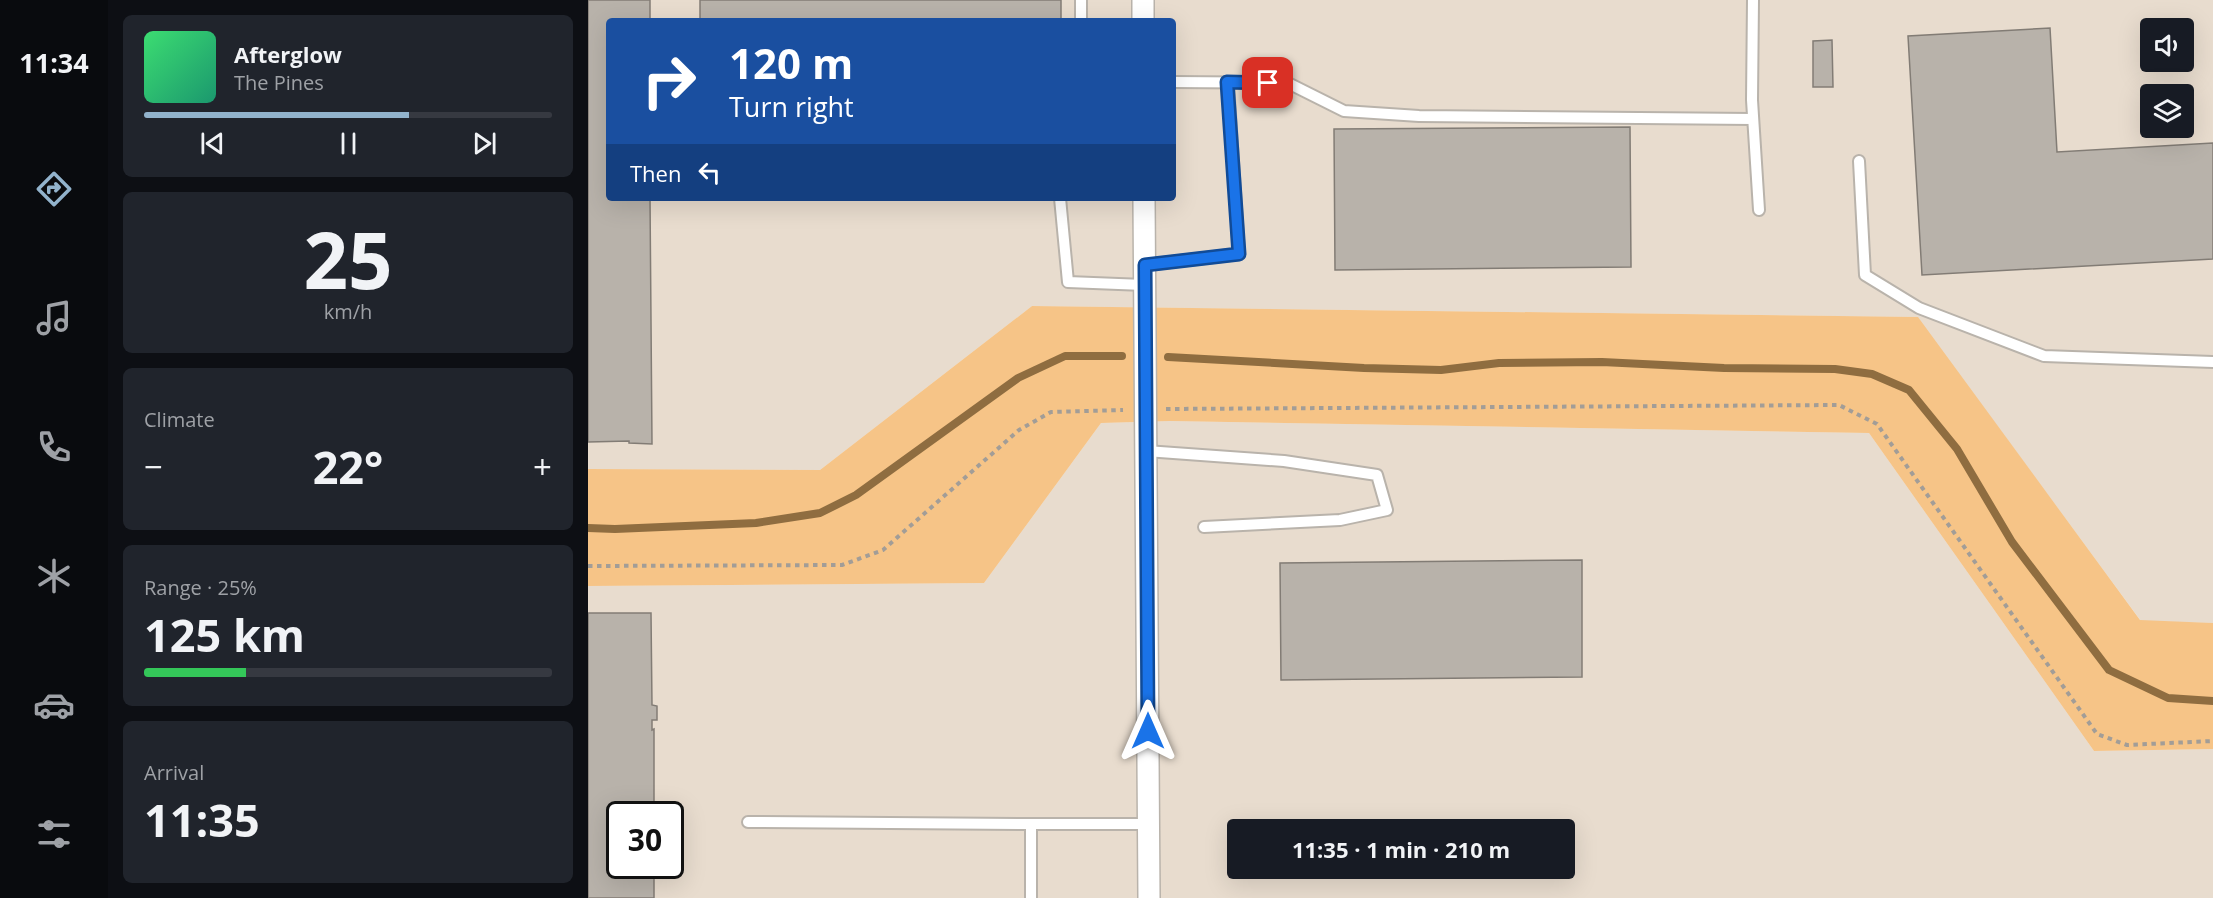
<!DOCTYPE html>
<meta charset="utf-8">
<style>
:root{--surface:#171b24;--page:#20242c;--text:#f1f3f6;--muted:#9ea1a6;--line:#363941;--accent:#92b3cc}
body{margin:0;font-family:"Open Sans",sans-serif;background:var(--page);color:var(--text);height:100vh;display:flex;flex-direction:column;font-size:22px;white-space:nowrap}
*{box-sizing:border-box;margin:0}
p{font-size:20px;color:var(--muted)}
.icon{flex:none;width:33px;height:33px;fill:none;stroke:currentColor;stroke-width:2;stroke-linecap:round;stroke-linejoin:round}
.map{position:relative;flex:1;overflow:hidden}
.side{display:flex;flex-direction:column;gap:15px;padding:15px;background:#0d0f14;width:480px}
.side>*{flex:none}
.banner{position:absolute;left:18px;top:18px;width:570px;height:183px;border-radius:6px;box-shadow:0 6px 24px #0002;background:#1a4fa0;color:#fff;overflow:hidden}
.tools{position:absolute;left:1552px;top:18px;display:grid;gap:12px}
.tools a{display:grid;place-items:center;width:54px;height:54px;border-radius:6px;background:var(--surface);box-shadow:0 6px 24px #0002;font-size:30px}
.speed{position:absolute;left:18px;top:801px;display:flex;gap:12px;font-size:30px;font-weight:700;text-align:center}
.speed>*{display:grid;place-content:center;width:78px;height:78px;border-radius:50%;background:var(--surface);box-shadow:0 6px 24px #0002;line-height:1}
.speed .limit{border:3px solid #111;border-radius:9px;background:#fff;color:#111}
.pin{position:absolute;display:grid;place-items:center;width:51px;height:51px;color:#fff;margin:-26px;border-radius:12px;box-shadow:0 3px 9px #0006}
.me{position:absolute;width:66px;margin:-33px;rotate:0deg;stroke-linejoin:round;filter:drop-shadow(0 0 4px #0008)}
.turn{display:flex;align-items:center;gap:21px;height:126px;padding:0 24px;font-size:27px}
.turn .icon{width:78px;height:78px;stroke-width:2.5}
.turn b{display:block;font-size:42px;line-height:51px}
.then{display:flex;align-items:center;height:57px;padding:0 24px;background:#0003;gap:12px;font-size:22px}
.big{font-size:45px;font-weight:700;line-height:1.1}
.side .widget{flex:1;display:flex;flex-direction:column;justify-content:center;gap:9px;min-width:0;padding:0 21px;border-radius:9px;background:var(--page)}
.side .dial{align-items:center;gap:0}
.dial b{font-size:78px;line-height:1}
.song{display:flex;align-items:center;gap:18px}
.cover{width:72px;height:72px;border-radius:9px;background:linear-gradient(135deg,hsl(140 70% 55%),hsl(160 70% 35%))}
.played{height:6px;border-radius:3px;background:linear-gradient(90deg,var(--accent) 65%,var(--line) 65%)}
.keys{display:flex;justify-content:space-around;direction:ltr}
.heat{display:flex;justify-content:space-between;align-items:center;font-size:33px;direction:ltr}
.charge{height:9px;border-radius:4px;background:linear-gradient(90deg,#34c759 25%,var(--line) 0)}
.trip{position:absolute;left:639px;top:819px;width:348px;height:60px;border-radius:6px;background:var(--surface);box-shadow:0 6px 24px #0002;font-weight:700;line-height:60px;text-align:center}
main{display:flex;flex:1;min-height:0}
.tab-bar{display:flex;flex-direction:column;width:108px;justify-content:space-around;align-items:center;background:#090b0e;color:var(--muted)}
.tab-bar .icon{width:42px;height:42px}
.tab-bar .selected{color:var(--accent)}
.tab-bar b{font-size:27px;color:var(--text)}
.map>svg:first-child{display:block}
.built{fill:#e8dcce;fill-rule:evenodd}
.green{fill:#f6c487}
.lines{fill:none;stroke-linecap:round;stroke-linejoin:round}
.stream{stroke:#8f6d40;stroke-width:8}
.building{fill:#b8b2aa;stroke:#827c75;stroke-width:1.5}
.lane-casing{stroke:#b9b3ab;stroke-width:14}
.street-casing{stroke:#b9b3ab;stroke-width:24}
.path{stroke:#a29d97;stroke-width:4;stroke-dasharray:4.5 4.5;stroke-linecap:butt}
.lane{stroke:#fff;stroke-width:10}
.street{stroke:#fff;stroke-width:21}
.route-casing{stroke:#114b97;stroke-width:15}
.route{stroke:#1a73e8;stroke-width:10}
</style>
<main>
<nav class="tab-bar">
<b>11:34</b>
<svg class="icon selected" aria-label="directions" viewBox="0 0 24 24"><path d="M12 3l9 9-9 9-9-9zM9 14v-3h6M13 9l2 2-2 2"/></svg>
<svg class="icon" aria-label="music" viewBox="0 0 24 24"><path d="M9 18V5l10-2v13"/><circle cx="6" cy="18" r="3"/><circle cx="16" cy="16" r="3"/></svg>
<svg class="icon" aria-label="phone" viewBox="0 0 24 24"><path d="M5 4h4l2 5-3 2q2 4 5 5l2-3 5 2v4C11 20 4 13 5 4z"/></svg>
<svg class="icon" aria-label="climate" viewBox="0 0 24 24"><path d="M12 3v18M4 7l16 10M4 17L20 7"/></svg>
<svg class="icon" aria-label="car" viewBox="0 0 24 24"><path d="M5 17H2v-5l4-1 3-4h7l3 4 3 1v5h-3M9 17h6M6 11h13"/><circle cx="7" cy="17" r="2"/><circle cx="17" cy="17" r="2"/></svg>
<svg class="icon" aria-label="filters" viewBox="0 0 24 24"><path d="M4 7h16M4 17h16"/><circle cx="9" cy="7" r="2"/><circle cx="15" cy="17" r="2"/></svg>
</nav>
<section class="side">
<div class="widget">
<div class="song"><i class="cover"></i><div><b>Afterglow</b><p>The Pines</p></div></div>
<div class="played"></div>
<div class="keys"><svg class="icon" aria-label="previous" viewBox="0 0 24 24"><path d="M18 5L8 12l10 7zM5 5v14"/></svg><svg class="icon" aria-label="pause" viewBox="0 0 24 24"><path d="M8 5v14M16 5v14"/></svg><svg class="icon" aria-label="next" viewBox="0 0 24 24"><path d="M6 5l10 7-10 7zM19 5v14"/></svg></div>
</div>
<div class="widget dial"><b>25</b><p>km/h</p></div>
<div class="widget"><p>Climate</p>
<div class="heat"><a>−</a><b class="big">22°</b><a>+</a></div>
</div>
<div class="widget"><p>Range · 25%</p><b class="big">125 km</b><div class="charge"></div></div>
<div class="widget"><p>Arrival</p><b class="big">11:35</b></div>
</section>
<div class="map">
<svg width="1625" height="898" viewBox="0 0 1625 898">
<rect width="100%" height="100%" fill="#f0e9e1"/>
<path class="built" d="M0,0h1625v623l-72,-2 -224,-304 -885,-11 -212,164 -232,-1zM21,21h564v177h-564zM1563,28h33v34h-33zM1563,94h33v34h-33z
M582,421l699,12 225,318 119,-2v149h-1625v-312l396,-3 117,-160zM32,814h50v52h-50zM650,830h326v38h-326z"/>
<path class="green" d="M444,306l886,11 222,303 73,3v126l-119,2 -225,-318 -699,-12 -69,2 -117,160 -396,3v-117l232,1z"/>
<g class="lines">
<path class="stream" d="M580,357l196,11 77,2 58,-7 103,-1 122,6 111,1 37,5 37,16 48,59 55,93 97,128 59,28 45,3
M0,528l27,1 141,-6 64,-10 36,-18 162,-117 47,-22h57"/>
</g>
<path class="building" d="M0,0h62v21h-41v177h41l2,246 -23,-1v-2l-41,1z
M112,0h361v21h-361z
M1462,28l7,124 156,-9v116l-291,16 -14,-239z
M1244,40l1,47h-20v-46z
M1042,127l1,140 -296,3 -1,-141z
M994,560v117l-301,3 -1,-117z
M0,613h63l1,92 5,1v14h-5v10l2,-1v85h-34v52h34v32h-66z"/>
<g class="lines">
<defs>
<path id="lane" d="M493,0v21
M1165,0l-1,100 7,110
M585,82l115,1 56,28 75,5 334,3
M1271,161l6,114 54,33 125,48 169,6
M472,198l8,84 76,3
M557,265l94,-11 -11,-171
M558,451l138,10 93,14 10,35 -47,10 -136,7
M160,822l283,2
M443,898v-74h117"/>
<path id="street" d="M555,0v21
M556,198l5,700"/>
</defs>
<use href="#lane" class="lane-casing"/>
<use href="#street" class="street-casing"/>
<path class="path" d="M578,409l673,-4 38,19 220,310 30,11 86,-4
M0,566l254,-1 41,-15 136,-120 32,-18 72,-2"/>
<use href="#lane" class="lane"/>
<use href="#street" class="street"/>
</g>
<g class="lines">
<defs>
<path id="route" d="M560,731l-3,-466 94,-11 -12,-172 41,1"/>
</defs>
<use href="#route" class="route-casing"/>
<use href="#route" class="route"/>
</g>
</svg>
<div class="tools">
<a><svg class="icon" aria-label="sound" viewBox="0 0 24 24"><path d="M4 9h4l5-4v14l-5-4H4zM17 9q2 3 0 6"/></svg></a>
<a><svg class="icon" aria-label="layers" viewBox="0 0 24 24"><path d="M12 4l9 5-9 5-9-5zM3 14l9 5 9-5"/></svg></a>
</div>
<div class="speed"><div class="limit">30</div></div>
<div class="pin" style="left:680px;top:83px;background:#d93025"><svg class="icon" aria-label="arrive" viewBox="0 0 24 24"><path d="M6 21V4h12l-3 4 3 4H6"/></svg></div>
<svg class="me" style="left:560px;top:731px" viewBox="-20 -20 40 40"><path d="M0-17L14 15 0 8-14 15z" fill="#1a73e8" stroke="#fff" stroke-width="4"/></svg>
<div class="trip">11:35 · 1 min · 210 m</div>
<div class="banner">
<div class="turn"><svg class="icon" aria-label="right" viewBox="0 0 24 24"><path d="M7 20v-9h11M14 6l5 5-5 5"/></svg><div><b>120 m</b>Turn right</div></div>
<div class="then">Then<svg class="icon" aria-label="left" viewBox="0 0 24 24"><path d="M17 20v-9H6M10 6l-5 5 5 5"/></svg></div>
</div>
</div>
</main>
